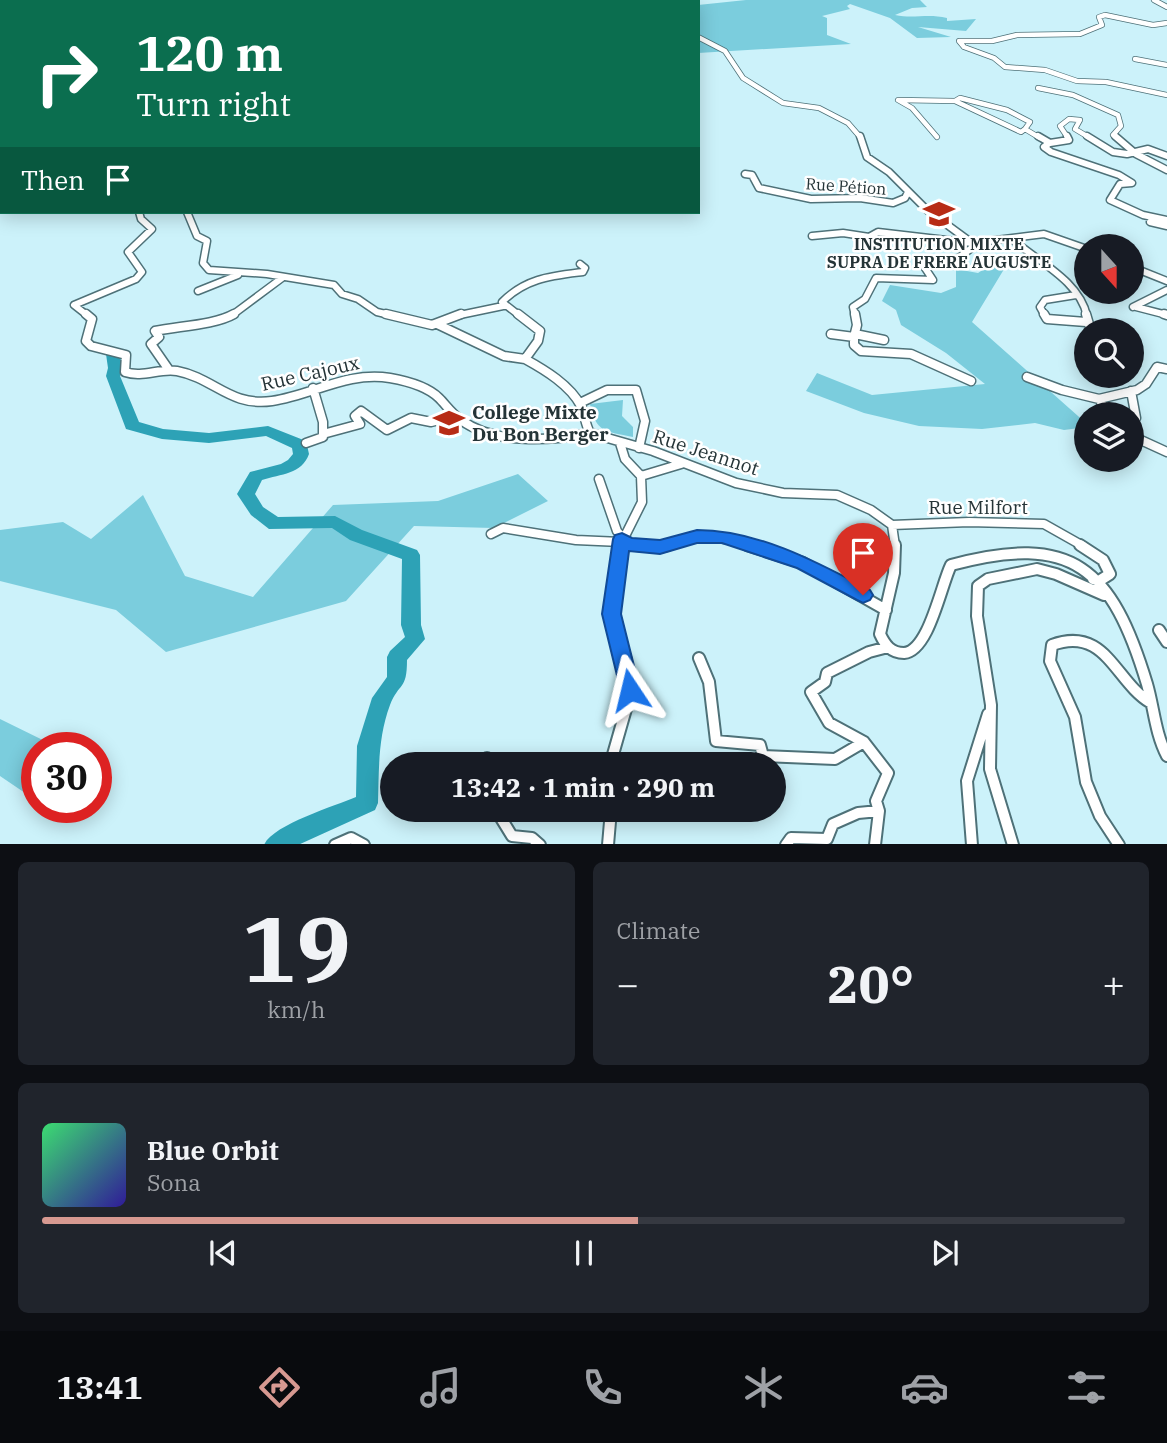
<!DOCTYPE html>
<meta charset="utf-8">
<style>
:root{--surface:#171b24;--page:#20242c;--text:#f1f3f6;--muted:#9ea1a6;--line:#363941;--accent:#d79991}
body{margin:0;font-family:"IBM Plex Serif",serif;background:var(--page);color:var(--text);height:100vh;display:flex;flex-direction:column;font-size:26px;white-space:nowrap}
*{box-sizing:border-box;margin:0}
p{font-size:23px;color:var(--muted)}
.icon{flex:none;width:38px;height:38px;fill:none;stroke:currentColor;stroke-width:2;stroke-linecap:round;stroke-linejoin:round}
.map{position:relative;height:844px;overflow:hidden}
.details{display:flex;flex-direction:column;gap:18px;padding:18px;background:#0d0f14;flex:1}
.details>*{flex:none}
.banner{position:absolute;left:0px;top:0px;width:700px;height:214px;box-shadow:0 4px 18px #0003;background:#0b6e4f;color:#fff;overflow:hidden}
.needle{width:46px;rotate:159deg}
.controls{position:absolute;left:1074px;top:234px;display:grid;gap:14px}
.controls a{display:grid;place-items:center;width:70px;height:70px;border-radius:50%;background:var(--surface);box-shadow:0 4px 18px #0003;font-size:35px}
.speed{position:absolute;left:21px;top:732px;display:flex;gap:14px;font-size:35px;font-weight:700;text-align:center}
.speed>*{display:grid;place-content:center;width:91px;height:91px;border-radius:50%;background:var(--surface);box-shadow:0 4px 18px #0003;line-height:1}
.speed .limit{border:10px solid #d22;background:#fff;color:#111}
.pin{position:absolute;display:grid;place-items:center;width:60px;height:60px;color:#fff;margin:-72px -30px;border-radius:50% 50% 50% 0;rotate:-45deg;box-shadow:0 0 7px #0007}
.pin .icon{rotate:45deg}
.me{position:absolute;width:77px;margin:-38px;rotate:350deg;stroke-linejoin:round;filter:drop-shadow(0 0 5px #0008)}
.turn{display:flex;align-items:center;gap:24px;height:147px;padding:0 21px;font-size:32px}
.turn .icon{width:91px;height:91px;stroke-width:2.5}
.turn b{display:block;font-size:49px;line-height:60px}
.then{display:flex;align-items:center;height:66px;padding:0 21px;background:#0003;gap:14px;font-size:26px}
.big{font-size:52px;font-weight:800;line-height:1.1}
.details .widget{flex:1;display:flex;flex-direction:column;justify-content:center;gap:10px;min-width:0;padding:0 24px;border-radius:10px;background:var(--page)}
.details .dial{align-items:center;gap:0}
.dial b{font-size:91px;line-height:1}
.song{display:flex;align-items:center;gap:21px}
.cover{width:84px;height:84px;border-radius:10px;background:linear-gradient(135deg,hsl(140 70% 55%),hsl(250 70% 35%))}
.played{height:7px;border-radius:4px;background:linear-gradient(90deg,var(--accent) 55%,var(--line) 55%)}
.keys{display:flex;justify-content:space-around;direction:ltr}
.heat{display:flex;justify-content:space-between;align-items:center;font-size:38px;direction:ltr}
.details .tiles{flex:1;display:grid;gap:18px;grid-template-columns:1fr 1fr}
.widget:last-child{grid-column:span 2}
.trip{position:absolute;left:380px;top:752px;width:406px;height:70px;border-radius:35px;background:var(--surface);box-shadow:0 4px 18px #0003;font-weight:800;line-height:70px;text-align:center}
.tabs{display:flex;height:112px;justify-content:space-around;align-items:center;background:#090b0e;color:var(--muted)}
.tabs .icon{width:49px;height:49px}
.tabs .selected{color:var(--accent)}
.tabs b{font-size:32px;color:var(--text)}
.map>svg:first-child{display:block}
.green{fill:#7bcddd}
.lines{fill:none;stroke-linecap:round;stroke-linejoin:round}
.river{fill:#2da2b6;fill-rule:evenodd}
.minor-far3-casing{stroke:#4e7178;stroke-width:6}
.minor-far2-casing{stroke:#4e7178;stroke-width:9}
.minor-far1-casing{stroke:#4e7178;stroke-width:11}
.minor-casing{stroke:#4e7178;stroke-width:14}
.minor-far3{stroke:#fff;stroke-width:4.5}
.minor-far2{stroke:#fff;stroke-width:6}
.minor-far1{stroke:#fff;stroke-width:8}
.minor{stroke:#fff;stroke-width:10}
.route{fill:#1a73e8;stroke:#114b97;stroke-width:2}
.labels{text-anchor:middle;stroke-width:5;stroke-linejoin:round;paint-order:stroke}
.far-street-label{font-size:16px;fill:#253437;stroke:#fff}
.far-poi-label{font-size:16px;font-weight:bold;fill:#253437;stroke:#fff}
.street-label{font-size:19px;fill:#253437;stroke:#fff}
.poi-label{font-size:19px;font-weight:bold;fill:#253437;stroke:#fff;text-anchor:start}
</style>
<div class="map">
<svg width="1167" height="845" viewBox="0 0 1167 845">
<rect width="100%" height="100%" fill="#ccf2fa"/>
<path class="green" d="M95,0h260l-265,2z
M746,0h174l7,7 -15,1 -17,7c20,4 32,-2 52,3v3l29,-2 -10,12 -48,-4 33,10 -34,1 -27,-20 -40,-14 -3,2 3,3 -28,7 5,2v17l24,9 -153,9v-48z
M1007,254l5,2 -40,66 115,102v3l-23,3 -29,-7 -53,6 -63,-3 -55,-13 -58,-22 11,-18 55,22 113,-11 -39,-31 -45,-28 -5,-15 -14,-9 8,-16 51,8 15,-6v-18l22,4z
M623,400l-1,16 11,11v10c-28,-6 -37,-4 -43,-33z
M518,474l30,27 -54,27 -80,-2 -68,75 -180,51 -50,-42 -116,-29v-51l63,-8 28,17 52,-44 42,81 68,21 80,-92 105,-4z
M0,719l57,28h-20v44l-9,4 -28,-19z"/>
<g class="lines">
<path class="river" d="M113,350l7,4 2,14 -2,8 19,46 24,7 46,4 59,-7 38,15 3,13c-7,20 -28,20 -47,26l-7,14 8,13 15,10 57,-1 27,14 55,20 3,5 1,70 4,14 -18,21c0,31 -8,22 -17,45 -12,32 -11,64 -12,98l-3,7 -77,35h-34c8,-20 71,-39 92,-48l1,-51 15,-48 15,-21v-20l3,-6 15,-14 -4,-12 1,-66 -52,-19 -18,-12 -63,1 -18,-14 -14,-21 13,-22 31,-8 7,-4 5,-6 -1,-6 -26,-12 -57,7 -47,-4 -36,-10 -20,-53 2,-8 -2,-14z"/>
<defs>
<path id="minor-far3" d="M421,0l2,2
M1154,0l13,7
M1167,23l-14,2 -48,-10 -6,2 3,8 -22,9 -63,1 -25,6h-33l5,6 30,11 11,9 40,3 32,11 29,1 61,13
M698,37l27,14 18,27 40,25 36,5 29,15 13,15
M1135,59l32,6
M1038,88l35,7 45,20 3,11 -8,9 4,3
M955,101l66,31 4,-3
M937,137l-25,-29 -14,-8 57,1 5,-3 47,12 23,12 -5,7 15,9
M1068,138l-8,-12 9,-7 11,1 -5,9 15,9"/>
<path id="minor-far2" d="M860,136l7,21 22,15 38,38 45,33 72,-9 43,15
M1038,136l12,7 19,-3 -2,-4
M1087,136l26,16 14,2 21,-5 19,7
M1115,136l21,18 31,16
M1048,144l-4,3 7,5 68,23 13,8 -12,1 -10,16 33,15 24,5
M745,174l7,1 7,13 52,11 49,-1 33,5 12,-5 3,-6
M187,212l10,24 10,5 -4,22 6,7 58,4 67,11 8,9 16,5 19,13 17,4
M1150,222l17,4
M812,236l31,-3 26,4 9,-5 94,11 1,4 -16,12 -34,6 10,15 -57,-2 -11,21 -12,8 2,9
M1012,239c25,22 68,42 75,77
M1132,267l35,14
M198,291l40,-16
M1133,307l34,-17
M1136,307l31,8
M88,316l-14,-11 62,-26 6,-7 -14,-20 24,-23 -11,-10 -2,-7
M231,316l51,-38
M455,316l48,-10
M520,316l-18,-14c24,-24 49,-26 81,-30l2,-4 -5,-4
M1045,316l-5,-9 5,-7 31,-5"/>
<path id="minor-far1" d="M86,314l6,5 -6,22 5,5 35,9 -1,17c18,6 34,-4 52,-1 37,7 53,36 95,30 41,-6 75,-30 118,-23 17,3 37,8 49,20 7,7 13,16 22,22 34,25 90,21 129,13
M386,314l46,11 29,-11
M518,314l22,17 -2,10 -13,18c20,11 45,26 56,47 4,9 4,18 9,27l63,18 83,32 47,10 54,2 34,15 21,15 3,21
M1044,314l3,5 39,3
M1086,314l5,17
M1164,314l3,1
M437,324l67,32 21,3
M831,334l23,3v8l7,6 50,3 60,27
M855,334l29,6
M854,337l3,-12 -2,-11
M169,370l-18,-26 8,-7 -4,-6c24,-5 60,-6 79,-17
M1027,377l35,13 37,9 38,-9 9,-6 11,-17 10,2
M1131,391l5,27
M1099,399l10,16
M580,403l27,-13h29l9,31 -6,27
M323,434l37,-10 -5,-8 6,-5 26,19 24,-12 20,4 24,-6
M1132,436l35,16
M306,443l17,-6v-15l-10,-34
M620,443l5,16 16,17 1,26 -22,44
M641,476l40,-12
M599,479l18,52 11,13 26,2
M892,525l77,-3 75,2 39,22
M491,534l12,-6 73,12 45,2
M662,546c39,-11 51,-12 90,0"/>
<path id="minor" d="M636,545l24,2 8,-2
M747,545l56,18 83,47
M895,545l-1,28 -14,61c5,11 11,19 24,19 25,-2 37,-68 47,-88 122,-33 161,3 196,119 7,24 8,49 20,72
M1080,545l23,15 7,14 -11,7 -6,-2
M1159,630l8,12
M699,658l10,24 7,59 44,4 3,11 72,3 29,-17
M487,758v7
M610,765l20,-70 -4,-35 -14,-46 9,-69
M496,810l16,26 20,2 8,7
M335,845l16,-7 13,7
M608,845l3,-35
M786,845l5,-7 36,1 6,-15 25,-11 21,-2
M875,845l4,-34 -3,-10 12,-28 -24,-31 -35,-19 -18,-31 14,-10 2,-9 42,-21 19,-5
M972,845l-5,-64 21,-67
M1013,845l-23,-76 1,-64 -14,-89 1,-30 10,-7 49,-10 19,5 48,21
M1119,845l-19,-29 -14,-34 -11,-65 -25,-56 2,-16c54,-20 63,37 99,58"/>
</defs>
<use href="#minor-far3" class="minor-far3-casing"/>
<use href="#minor-far2" class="minor-far2-casing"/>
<use href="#minor-far1" class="minor-far1-casing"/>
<use href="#minor" class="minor-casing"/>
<use href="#minor-far3" class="minor-far3"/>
<use href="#minor-far2" class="minor-far2"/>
<use href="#minor-far1" class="minor-far1"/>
<use href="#minor" class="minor"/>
</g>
<path class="route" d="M697,530c61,0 120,32 173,60l3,5 -3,5 -7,3 -6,-3 -60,-32 -75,-25h-25l-37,11 -31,-3 -8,63 19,76 -3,6 -7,3 -8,-3 -20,-82 11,-75 2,-4 7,-2 10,5 28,2z"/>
<defs>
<symbol id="school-bare" viewBox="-9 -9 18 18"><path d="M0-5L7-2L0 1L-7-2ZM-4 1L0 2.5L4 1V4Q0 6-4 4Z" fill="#b72b15" stroke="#fff" stroke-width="2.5" paint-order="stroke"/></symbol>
</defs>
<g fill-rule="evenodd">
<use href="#school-bare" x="917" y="192" width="44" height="44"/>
<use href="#school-bare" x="427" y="401" width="44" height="44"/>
</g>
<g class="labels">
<g class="far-street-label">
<text transform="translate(846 186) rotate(4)" y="6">Rue Pétion</text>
</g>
<g class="far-poi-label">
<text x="939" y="250">INSTITUTION MIXTE<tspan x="939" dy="18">SUPRA DE FRERE AUGUSTE</tspan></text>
</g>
<g class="street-label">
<text transform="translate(310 373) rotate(-13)" y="7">Rue Cajoux</text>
<text transform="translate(706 452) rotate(18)" y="7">Rue Jeannot</text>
<text x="978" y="514">Rue Milfort</text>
</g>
<g class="poi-label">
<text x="472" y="419">College Mixte<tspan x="472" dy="22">Du Bon Berger</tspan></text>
</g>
</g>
</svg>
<div class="controls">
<a><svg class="needle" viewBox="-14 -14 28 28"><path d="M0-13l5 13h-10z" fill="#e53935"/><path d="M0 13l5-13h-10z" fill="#9ea1a6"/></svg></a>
<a><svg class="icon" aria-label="search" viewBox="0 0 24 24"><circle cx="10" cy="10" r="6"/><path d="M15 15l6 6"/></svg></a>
<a><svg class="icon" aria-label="layers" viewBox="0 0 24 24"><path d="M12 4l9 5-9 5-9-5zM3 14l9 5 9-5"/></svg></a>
</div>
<div class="speed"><div class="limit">30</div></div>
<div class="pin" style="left:863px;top:595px;background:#d93025"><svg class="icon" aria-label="arrive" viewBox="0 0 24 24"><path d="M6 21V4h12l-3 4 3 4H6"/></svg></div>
<svg class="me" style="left:630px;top:690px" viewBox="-20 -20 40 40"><path d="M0-17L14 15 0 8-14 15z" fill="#1a73e8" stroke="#fff" stroke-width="4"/></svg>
<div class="trip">13:42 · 1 min · 290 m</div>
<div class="banner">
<div class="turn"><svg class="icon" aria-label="right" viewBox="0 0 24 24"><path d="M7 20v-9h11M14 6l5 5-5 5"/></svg><div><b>120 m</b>Turn right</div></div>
<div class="then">Then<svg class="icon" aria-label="arrive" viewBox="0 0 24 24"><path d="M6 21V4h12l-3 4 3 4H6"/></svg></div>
</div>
</div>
<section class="details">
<div class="tiles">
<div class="widget dial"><b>19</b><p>km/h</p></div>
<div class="widget"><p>Climate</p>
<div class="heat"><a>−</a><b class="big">20°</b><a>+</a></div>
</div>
<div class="widget">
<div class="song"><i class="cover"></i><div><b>Blue Orbit</b><p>Sona</p></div></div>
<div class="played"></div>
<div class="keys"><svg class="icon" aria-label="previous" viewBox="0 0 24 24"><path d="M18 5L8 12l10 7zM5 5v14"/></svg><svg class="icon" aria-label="pause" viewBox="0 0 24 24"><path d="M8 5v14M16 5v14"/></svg><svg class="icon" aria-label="next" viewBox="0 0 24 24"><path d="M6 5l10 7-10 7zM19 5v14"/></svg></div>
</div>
</div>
</section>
<nav class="tabs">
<b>13:41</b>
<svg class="icon selected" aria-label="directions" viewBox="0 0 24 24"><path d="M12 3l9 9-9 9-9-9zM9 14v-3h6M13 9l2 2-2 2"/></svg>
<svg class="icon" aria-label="music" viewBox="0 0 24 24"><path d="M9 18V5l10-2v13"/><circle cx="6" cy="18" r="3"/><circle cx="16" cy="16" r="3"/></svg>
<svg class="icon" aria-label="phone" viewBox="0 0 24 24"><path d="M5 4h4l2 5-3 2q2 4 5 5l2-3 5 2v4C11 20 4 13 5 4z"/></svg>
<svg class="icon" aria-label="climate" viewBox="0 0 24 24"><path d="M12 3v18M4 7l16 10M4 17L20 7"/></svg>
<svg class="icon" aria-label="car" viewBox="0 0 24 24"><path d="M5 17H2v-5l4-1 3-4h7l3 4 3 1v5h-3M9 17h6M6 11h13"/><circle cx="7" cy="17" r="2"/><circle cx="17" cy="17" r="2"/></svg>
<svg class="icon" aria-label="filters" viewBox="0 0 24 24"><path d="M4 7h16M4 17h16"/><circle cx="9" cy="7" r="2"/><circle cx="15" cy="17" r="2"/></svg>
</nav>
